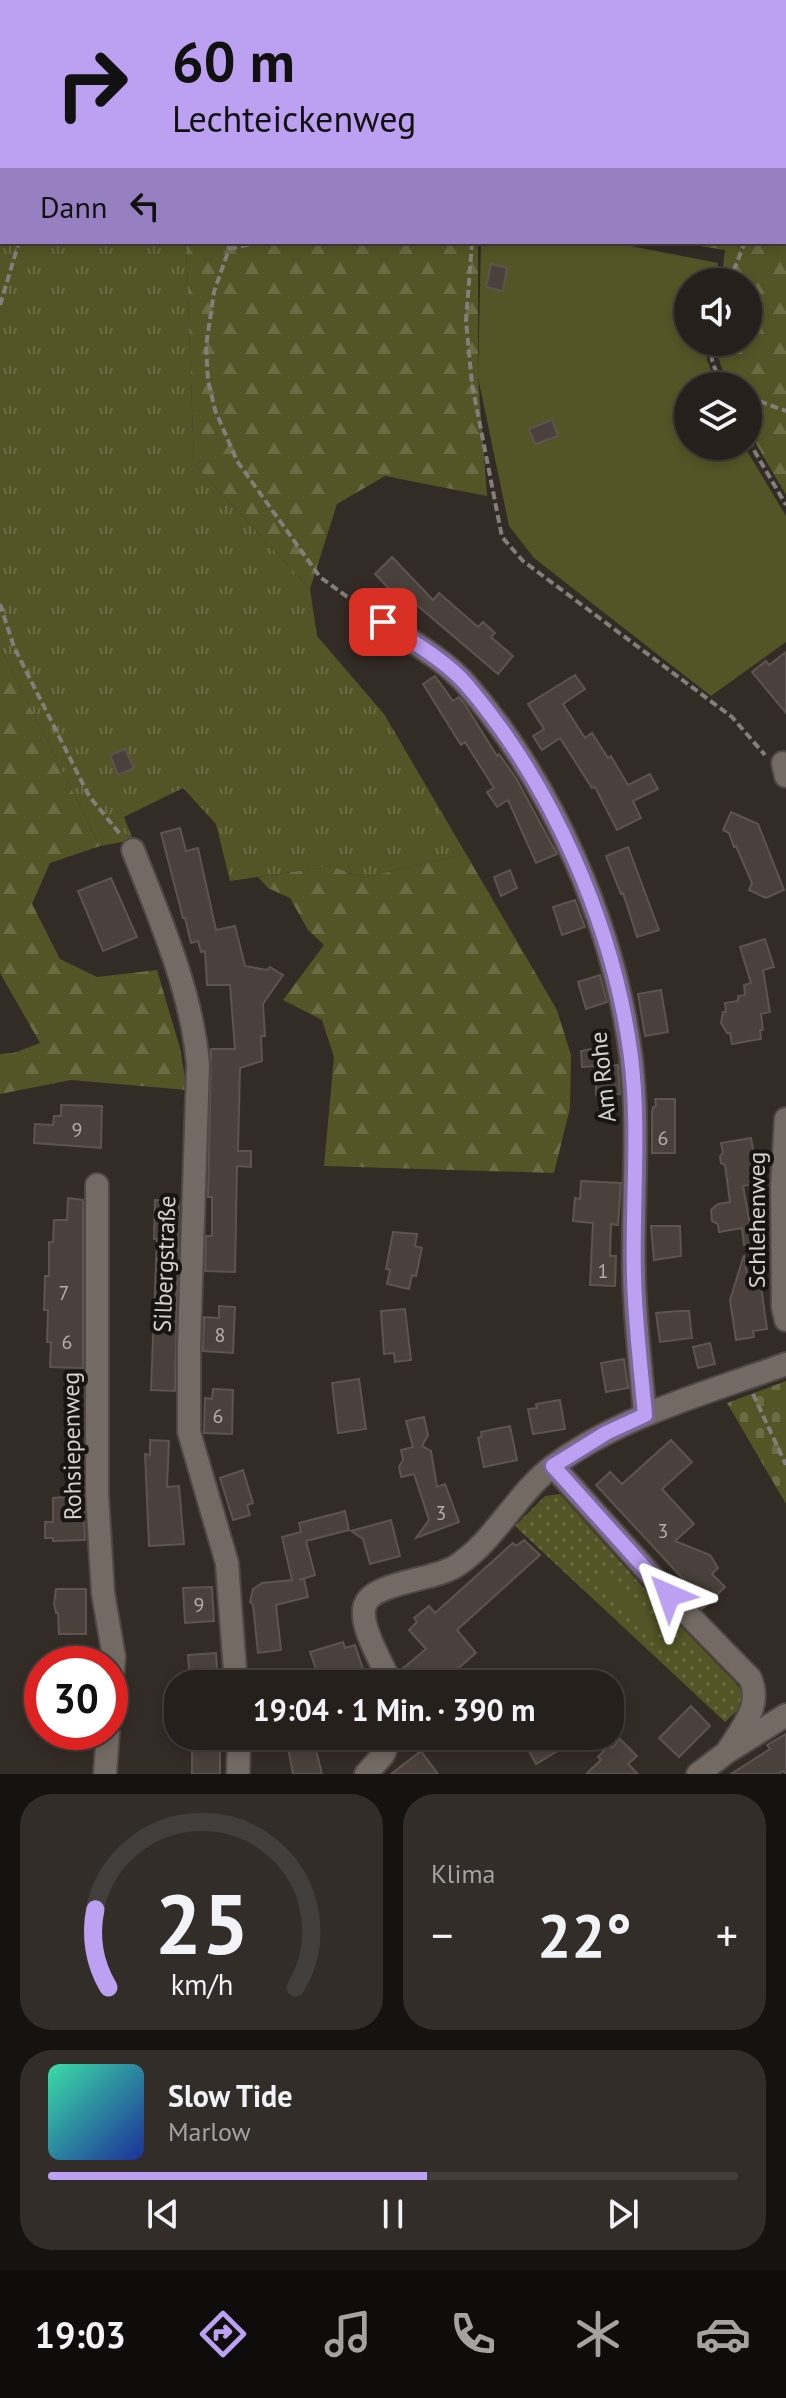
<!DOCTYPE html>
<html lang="de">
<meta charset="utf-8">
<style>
:root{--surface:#26201c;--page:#322d29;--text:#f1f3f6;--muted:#a4a3a3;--line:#423e3b;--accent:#bca0f2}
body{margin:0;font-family:"PT Sans",sans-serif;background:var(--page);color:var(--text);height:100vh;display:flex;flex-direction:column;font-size:30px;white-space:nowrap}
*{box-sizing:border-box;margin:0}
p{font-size:26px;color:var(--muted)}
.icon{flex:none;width:44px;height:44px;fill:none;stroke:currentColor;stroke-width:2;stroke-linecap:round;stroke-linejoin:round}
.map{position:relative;height:1774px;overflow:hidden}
.sheet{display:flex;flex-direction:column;gap:20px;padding:20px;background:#15120f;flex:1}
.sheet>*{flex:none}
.top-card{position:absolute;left:0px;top:0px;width:786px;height:244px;box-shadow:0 4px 12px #0003,0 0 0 2px var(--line);background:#bca0f2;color:#111;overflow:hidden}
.controls{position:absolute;left:674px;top:268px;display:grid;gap:16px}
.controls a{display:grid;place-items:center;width:88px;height:88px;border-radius:50%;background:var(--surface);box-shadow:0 4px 12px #0003,0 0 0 2px var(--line);font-size:40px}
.speed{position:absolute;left:24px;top:1646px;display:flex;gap:16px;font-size:40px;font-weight:700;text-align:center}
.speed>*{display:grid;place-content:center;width:104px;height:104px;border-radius:50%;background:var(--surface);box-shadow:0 4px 12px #0003,0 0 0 2px var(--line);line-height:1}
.speed .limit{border:12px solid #d22;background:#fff;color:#111}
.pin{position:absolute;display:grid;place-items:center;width:68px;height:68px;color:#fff;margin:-34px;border-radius:16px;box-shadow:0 4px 12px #0006}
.me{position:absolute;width:88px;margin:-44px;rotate:317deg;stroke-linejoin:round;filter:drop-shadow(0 0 6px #0008)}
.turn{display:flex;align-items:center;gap:28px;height:168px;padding:0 40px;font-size:36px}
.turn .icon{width:104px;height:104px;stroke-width:2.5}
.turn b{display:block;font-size:56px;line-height:68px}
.then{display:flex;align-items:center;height:76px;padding:0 40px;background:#0003;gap:16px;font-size:30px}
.big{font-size:60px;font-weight:600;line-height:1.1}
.sheet .tile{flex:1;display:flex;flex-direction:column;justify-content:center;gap:12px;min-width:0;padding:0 28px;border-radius:32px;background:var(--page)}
.sheet .dial{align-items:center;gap:0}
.dial svg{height:208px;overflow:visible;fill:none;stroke:var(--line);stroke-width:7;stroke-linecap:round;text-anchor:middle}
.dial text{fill:var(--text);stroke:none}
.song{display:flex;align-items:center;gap:24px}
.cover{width:96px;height:96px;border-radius:12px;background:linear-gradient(135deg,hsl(160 70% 55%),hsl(230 70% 35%))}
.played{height:8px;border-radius:4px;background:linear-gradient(90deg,var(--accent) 55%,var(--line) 55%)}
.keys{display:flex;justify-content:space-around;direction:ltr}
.heat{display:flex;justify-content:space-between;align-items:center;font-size:44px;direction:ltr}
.sheet .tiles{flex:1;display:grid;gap:20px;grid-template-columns:1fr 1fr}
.tile:last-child{grid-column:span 2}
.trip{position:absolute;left:164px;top:1670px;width:460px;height:80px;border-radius:32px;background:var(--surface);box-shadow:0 4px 12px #0003,0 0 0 2px var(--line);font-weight:600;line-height:80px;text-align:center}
.tab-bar{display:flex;height:128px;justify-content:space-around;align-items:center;background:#0f0d0b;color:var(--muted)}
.tab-bar .icon{width:56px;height:56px}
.tab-bar .on{color:var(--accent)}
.tab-bar b{font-size:36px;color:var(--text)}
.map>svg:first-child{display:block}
.grass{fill:url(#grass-tufts)}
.forest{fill:url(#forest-firs)}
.cemetery{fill:url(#cemetery-stones)}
.park{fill:url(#park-dots)}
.garden{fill:#535526}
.building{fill:#4a413c;stroke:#5e544f;stroke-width:2}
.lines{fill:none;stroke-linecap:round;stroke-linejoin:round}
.minor-casing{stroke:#504844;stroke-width:26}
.path{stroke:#847d79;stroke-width:4;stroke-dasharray:8 4;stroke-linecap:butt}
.minor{stroke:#746a64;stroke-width:22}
.route-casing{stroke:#7a689d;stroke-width:20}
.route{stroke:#bca0f2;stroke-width:14}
.labels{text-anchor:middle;stroke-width:8;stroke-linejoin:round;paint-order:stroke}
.number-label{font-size:20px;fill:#b4adaa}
.street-label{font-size:24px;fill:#d7d1ce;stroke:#181412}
</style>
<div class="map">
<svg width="786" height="1774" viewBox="0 0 786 1774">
<defs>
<pattern id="grass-tufts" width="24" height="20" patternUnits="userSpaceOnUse" patternTransform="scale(2)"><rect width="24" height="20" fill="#535526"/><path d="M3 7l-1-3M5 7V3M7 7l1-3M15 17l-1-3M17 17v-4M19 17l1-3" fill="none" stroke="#6b6c44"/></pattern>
<pattern id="forest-firs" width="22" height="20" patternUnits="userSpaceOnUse" patternTransform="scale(2)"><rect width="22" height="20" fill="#535526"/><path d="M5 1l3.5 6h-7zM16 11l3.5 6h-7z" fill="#6b6c44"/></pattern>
<pattern id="cemetery-stones" width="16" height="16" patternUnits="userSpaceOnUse" patternTransform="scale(2)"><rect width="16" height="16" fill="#535526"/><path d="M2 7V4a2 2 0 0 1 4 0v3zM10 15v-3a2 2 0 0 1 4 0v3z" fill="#6b6c44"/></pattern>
<pattern id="park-dots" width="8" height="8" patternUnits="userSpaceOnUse" patternTransform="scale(2)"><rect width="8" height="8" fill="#535526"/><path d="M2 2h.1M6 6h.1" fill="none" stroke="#6b6c44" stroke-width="1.8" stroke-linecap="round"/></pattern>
</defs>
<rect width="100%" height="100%" fill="#332b26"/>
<path class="grass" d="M0,209l2,33h184l8,222 116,125 7,47 67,78 82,140 -104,24 -30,-12 -102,15 -14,-57 -33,-36 -59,29 9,23 -33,6 -100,-199z"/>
<path class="forest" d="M0,0h786v495l-38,-65v-44h-20l-15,-44h35v-60h-27l4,-32 -52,-8h111v-240h-782v207z
M186,242h292v135l9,119 -102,-20 -48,28 -27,85 -116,-125z
M0,647l100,199 -50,17 -18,41 28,55 37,18 60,-7 23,78 7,42 -116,-10 -71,14v-40l14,-1 26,-10 -40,-70z
M466,854l91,156 14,45 -1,53 -16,65 -230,-7 10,-109 -12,-37 -39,-20 41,-55 -16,-15 -18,-32 -22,-10 -10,-11 74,-11 30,12z"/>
<path class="cemetery" d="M786,1381v123l-59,-101z"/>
<path class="park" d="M560,1494l91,102 85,87 12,18 -23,21 -210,-196 30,-30z"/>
<path class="garden" d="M481,242h129l108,21 -3,19h-27v60h20l-2,14 10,30h-28v60h56l42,70v126l-75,54 -177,-138 -25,-32 -31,-149z
M607,1572l54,55 -9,9 -54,-55z"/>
<path class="building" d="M491,264l16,4 -4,23 -17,-4z
M552,420l6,16 -23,8 -6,-15z
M392,557l41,43 6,-7 39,34 5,-5 12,11 -4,4 22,19 -15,18 -99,-84 -4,5 -20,-21z
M786,652v61l-34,-41 14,-11 3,4z
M575,675l10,14 -22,15 22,34 7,-5 16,25 3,-2 17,29 22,-11 8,15 -25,12 8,17 -24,12 -22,-43 -3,1 -32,-50 -18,12 -9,-14 11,-7 -16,-25z
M435,676l18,25 6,-4 7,9 31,50 2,-2 17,24 41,76 -21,9 -28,-63 -11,7 -10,-15 7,-4 -29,-46 -4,3 -38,-61z
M125,749l9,19 -16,7 -8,-20z
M731,812l27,12 26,66 -18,8 -17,-8 3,-7 -16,-37 -2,1 -5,-14 -6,-3z
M180,828l6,23 12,-3 18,82 19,-4 10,40 22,4 3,-3 13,8 -20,29 2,32h-4l1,25 -22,7 -2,83h13v16l-14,-1 -2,106 -30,-1 1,-35h6v-39h-4l3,-148h24l-5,-64h-23l-2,-34 -4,1 -3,-11 -7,2 -6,-25h-2l-22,-85z
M628,847l31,83 -22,7 -14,-44 -2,1 -15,-38z
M510,870l7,18 -16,8 -7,-19z
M111,878l26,59 -34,14 -25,-60z
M575,900l10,27 -23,8 -9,-28z
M765,939l9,28 -11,3 7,42 -9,2 2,16h-3l1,9 -29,5 -2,-11h-3l-6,-10 2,-11h3l-1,-9 13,-2v-5l7,-1 -1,-10 7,-2 -11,-36z
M600,975l7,27 -21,7 -8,-27z
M661,990l7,42 -23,4 -7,-42z
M602,1047v19l16,-1 2,29 -24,1 -1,-29 -13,1 -1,-16z
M655,1099h20v54h-23v-41l1,-5 3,-1z
M61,1105l41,1 -1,42 -67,-5 1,-19 18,1 1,-9h7z
M751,1138l8,45 -16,3 7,38 12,-2 3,19 -21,4 -2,-17 -23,4 -1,-8 -6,-3 -1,-11 7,-6 12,-2 -5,-37 -4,-2 -1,-7 3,-3 -2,-10z
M581,1181l40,2 -3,42 -7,-1 -1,32h6l-1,30 -25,-1 3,-62 -20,-2 2,-23 5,1z
M68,1198l15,2v168l-33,-1 1,-25h-4l1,-32h-4l1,-34h4v-34h4l1,-22h13z
M155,1200l24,1 -4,190 -24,-1 6,-151h-3z
M651,1226h29l1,30 -27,4z
M393,1232l24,2 -2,12 7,2 -6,28 -4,-1 -3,14 -22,-5 3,-14 -4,-1z
M744,1255l5,33 12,-2 6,43 -14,2 1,6 -18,3 -6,-40z
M219,1306l16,1 -2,46 -30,-2 1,-34 15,1z
M405,1309l6,51 -16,2 -1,-9 -10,1 -3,-43z
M679,1311h10l3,27 -32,4 -4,-29z
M710,1343l5,21 -17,4 -5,-21z
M624,1359l4,29 -22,4 -5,-29z
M359,1379l7,50 -28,4 -6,-50z
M213,1389l20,1 -1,44 -28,-1 1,-35 7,1z
M560,1400l5,29 -32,5 -5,-25 9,-1 -1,-4z
M424,1417l4,18 -6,11 9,5 6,36 8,-3 14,38 -43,16 13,-18 -15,-46 -13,3 -2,-10 4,-7 -2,-10 12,-3 -7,-26z
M510,1426l7,34 -33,7 -6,-29 4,-2 -1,-4z
M150,1440l19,1 -2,46 12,-1 5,58 -35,2 -4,-92 5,1z
M671,1440l21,22 -30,27 32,35 -19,17 35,14 8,13 -6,6 13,13 -23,22 -5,-5 1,-9 -102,-110 14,-13 12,12z
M243,1470l10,33 -6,2 3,10 -17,5 -13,-42z
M83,1491l2,49 -32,1v-3h-8v-16h8v-24l12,-1v-5z
M345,1511l4,19 -43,11 9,34 -16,5 5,-1 4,18 -32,8 5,45 -23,3 -5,-48 -3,-3 3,-13 9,-6 30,-3 -10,-43 19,-5 -2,-9z
M391,1520l9,36 -30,8 -7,-25 -12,-8z
M524,1540l16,15 -83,75 19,23 -36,31h-25l-13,-15 24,-20 -17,-19 8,-8 -3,-4 15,-12 6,7 78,-70 3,3z
M212,1587l2,34 -29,2 -2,-35z
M56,1589h30v45h-27l-1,-21h-2l-2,-10z
M343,1642l2,6 10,-3 10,30 -17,9h-27l-11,-32z
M216,1653l2,31h-28l-2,-29z
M691,1706l19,20 -31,31 -20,-19z
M786,1734v40l-3,-3 -5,3h-47l39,-25 -3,-4z
M192,1736h28v38h-28z
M521,1736h61l-46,28z
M620,1739l17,17 -9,8 10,10h-52l15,-14 -3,-3 11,-12 3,3z
M314,1742l8,32h-29l-5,-26z
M421,1751l17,23h-47z"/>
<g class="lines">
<defs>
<path id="minor" d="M383,622c27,19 61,37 83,62 87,100 148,242 165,373 9,73 1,146 3,219 1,46 7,93 11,139
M783,763l3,13
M133,850c27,69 59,142 65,215l-9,279v88l38,131 9,121
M786,1119l-4,67 1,121 3,13
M97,1185v309l6,99 11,64 -4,49
M553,1466l116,129 81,83c13,27 -9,51 -23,74
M391,1684c-8,-20 -33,-59 -26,-79 8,-23 67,-24 91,-39 39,-25 60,-72 97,-100 69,-51 154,-73 233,-102
M105,1774l3,-42
M238,1774l1,-38
M366,1774l17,-19 8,-19
M698,1774l29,-22 59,-37"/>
</defs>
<use href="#minor" class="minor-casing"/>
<path class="path" d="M223,2l1,-2
M524,2l1,-2
M784,180l2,-2
M228,242l1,7 -15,43 -8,54 2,34 7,30 22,51 83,116 48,35
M472,242l-6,79 6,63 30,153 21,24 209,156 33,38
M229,249l31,-7
M729,282l16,-40
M0,305l19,-63
M711,342l1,18 9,26
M748,397l38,14
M748,440l38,65
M0,604l14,43 75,149 31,38
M753,1394l33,71"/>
<use href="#minor" class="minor"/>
</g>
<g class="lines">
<defs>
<path id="route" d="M383,622c27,19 61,37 83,62 86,100 148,242 165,373 9,73 1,146 3,219 1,46 7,93 11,139l-39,18 -53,33 116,129"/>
</defs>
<use href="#route" class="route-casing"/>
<use href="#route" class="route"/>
</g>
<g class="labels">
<g class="number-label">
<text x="77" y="1137">9</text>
<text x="663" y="1145">6</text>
<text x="603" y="1278">1</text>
<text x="64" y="1300">7</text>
<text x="220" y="1342">8</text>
<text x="67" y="1349">6</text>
<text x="218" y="1423">6</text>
<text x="441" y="1520">3</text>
<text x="663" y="1538">3</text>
<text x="199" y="1612">9</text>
</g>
<g class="street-label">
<text transform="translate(603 1077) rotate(-96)" y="8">Am Rohe</text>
<text transform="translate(757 1220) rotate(-90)" y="8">Schlehenweg</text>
<text transform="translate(165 1264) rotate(-88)" y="8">Silbergstraße</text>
<text transform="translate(72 1446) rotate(-91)" y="8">Rohsiepenweg</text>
</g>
</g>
</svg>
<div class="controls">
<a><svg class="icon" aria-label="sound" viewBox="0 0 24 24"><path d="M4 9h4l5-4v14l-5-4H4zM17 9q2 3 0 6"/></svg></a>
<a><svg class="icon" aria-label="layers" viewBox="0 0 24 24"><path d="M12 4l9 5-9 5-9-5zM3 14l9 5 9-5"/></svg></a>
</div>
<div class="speed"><div class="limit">30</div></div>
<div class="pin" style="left:383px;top:622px;background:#d93025"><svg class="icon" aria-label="arrive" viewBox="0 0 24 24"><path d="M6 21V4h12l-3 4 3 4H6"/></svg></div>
<svg class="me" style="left:669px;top:1595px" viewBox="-20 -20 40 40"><path d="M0-17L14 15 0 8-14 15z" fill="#bca0f2" stroke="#fff" stroke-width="4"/></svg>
<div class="trip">19:04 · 1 Min. · 390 m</div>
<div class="top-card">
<div class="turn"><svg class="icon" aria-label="right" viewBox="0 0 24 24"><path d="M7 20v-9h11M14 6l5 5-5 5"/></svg><div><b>60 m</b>Lechteickenweg</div></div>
<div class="then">Dann<svg class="icon" aria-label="left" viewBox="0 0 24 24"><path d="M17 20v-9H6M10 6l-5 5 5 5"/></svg></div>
</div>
</div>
<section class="sheet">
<div class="tiles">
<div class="tile dial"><svg viewBox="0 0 100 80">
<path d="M14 69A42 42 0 1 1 86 69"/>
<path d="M14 69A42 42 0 0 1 9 39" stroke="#bca0f2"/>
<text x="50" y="56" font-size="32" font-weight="700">25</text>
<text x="50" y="72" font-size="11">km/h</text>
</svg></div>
<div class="tile"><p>Klima</p>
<div class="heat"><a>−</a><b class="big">22°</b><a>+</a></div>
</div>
<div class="tile">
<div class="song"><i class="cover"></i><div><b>Slow Tide</b><p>Marlow</p></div></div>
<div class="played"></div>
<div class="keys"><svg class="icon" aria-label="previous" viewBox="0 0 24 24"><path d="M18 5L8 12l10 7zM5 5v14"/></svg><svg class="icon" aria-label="pause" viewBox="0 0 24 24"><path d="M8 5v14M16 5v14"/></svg><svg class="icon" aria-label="next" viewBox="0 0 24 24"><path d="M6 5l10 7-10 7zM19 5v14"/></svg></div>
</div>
</div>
</section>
<nav class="tab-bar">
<b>19:03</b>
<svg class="icon on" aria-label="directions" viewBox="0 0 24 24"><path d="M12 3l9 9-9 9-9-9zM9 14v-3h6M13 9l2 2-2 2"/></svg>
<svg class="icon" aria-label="music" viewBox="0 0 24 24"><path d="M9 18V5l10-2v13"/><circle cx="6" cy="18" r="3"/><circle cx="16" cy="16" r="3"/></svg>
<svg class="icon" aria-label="phone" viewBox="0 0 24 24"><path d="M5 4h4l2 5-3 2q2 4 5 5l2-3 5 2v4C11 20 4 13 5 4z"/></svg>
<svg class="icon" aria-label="climate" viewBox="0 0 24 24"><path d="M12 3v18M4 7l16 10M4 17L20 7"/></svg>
<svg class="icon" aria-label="car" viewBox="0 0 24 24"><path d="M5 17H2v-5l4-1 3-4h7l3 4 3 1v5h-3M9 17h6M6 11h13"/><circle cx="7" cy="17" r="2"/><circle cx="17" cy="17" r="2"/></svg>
</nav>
